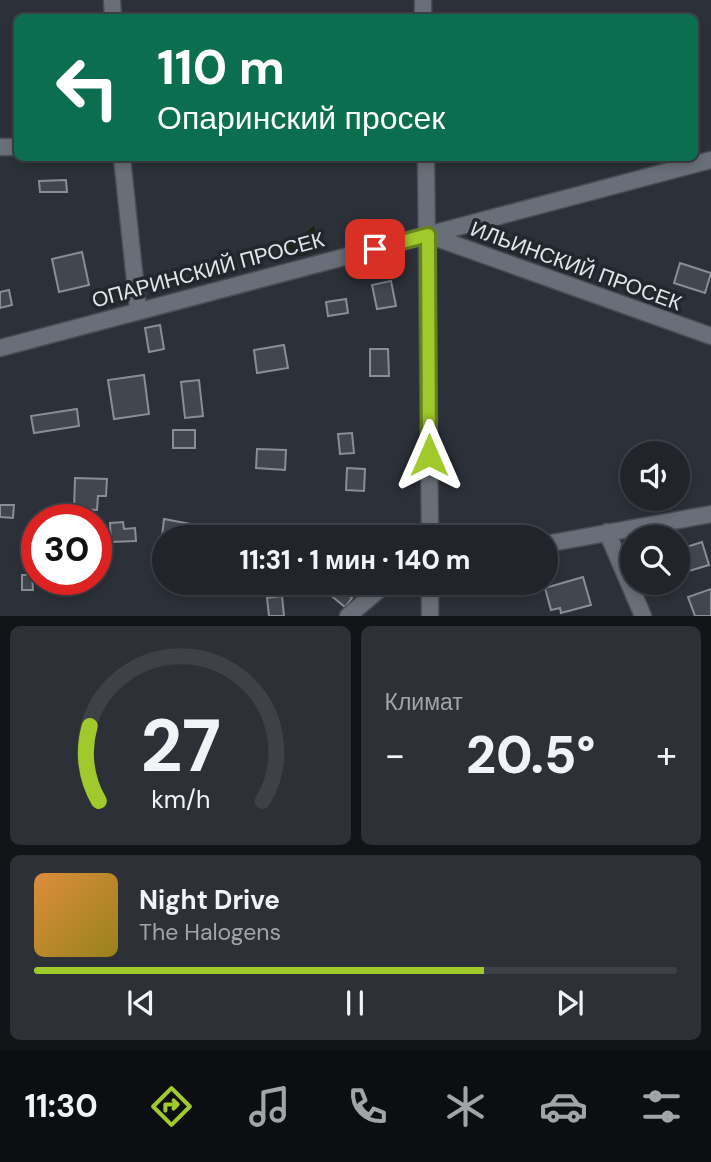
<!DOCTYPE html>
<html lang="ru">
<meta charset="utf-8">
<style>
:root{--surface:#21242a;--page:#2d3036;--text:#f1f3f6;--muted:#a2a4a8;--line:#3e4147;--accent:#a0c92b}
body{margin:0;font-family:"DM Sans",sans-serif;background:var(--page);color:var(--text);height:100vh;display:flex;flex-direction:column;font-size:26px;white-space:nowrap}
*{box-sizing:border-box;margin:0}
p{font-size:23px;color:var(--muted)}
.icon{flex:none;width:38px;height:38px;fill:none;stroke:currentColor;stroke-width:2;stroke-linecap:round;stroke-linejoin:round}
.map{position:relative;height:616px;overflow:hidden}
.details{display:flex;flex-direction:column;gap:10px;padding:10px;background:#121417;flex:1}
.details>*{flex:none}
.banner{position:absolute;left:14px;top:14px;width:684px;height:147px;border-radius:10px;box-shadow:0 4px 10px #0003,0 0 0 2px var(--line);background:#0b6e4f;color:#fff;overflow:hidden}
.controls{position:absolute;left:620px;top:441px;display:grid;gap:14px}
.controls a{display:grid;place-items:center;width:70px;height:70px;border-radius:50%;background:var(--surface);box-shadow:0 4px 10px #0003,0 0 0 2px var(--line);font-size:35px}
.speed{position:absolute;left:21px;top:504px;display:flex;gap:14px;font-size:35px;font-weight:700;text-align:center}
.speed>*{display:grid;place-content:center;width:91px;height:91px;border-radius:50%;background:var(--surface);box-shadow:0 4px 10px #0003,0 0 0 2px var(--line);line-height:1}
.speed .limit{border:10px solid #d22;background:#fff;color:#111}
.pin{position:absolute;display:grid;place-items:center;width:60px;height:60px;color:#fff;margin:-30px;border-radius:14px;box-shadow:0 4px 10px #0006}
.me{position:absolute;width:77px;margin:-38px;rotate:0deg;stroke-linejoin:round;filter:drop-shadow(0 0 5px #0008)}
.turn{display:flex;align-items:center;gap:24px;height:147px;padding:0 28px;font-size:32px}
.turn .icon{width:91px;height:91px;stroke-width:2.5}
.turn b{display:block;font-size:49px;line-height:60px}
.big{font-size:52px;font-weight:800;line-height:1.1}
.details .card{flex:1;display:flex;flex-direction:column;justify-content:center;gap:10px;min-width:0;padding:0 24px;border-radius:10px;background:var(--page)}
.details .dial{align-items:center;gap:0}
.dial svg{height:182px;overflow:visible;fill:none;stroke:var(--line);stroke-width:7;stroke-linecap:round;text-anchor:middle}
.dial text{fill:var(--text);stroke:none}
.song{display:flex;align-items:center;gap:21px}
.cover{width:84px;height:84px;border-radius:10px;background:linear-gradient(135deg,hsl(30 70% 55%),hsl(50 70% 35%))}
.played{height:7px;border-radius:4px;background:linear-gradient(90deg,var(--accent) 70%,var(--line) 70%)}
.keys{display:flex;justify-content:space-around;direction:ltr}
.heat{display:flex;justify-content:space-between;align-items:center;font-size:38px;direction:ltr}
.details .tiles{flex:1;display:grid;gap:10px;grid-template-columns:1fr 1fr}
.card:last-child{grid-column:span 2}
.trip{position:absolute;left:152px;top:525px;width:406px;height:70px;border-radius:35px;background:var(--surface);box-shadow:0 4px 10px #0003,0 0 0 2px var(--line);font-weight:800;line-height:70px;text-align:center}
.tabs{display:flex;height:112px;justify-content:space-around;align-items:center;background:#0d0e11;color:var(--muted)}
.tabs .icon{width:49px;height:49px}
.tabs .active{color:var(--accent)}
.tabs b{font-size:32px;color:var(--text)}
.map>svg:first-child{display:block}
.water{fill:#192400}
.building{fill:#42474f;stroke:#888d97;stroke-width:2}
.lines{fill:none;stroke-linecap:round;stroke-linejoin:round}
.minor-casing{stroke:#4a4d54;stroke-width:19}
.minor{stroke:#696f78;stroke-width:16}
.route-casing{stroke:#68831c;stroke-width:18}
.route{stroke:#a0c92b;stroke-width:12}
.labels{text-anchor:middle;stroke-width:7;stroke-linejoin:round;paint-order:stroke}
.street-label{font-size:21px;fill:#e2e5ea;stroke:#22272e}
</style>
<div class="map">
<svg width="711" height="616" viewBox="0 0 711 616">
<rect width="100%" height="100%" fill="#2c3038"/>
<path class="water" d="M314,226l6,22 -13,7 -27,3 -2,-12 22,-8z"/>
<path class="building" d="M66,180l1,12h-27l-1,-11z
M82,252l7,33 -30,7 -7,-33z
M680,263l31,10 -6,20 -31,-10z
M391,281l5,25 -19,3 -5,-24z
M9,290l3,15 -12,3v-16z
M346,299l2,14 -20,3 -2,-14z
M160,325l4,24 -15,3 -4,-24z
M284,345l4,23 -31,5 -3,-23z
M370,349h18l1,27h-19z
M144,375l5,39 -35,5 -6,-39z
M199,380l4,36 -18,2 -4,-36z
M77,409l2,17 -45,7 -3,-17z
M173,430h22v18h-22z
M352,433l2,20 -14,1 -2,-20z
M257,449l29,1 -1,20 -29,-2z
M347,468l18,1 -1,22 -18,-1z
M75,478l32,1 -1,17h-8l-1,14 -23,-1z
M0,505h14l-1,13 -13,-1z
M164,519l27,5 -2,13 -27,-1z
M123,522l1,7 11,-1 1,13 -25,1 -1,-19z
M702,542l7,23 -27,8 -5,-23z
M22,575h10l1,15h-11z
M583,577l8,28 -30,8 -1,-5 -9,2 -6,-22z
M55,579h20v11h-20z
M176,583h30l-1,8 -30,-2z
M226,583h19l-1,9 -18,-2z
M335,584l17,14 -7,9 -17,-14z
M711,589v27h-16l-7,-19z
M282,596l2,20h-15l-2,-18z"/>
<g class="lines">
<defs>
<path id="minor" d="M112,0l1,18
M423,0v18
M0,147h18
M122,158l16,151
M426,158l4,379
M428,235l283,101
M0,348l711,-188
M607,532l36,84
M546,544l165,-30
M430,583v33
M348,616l39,-33"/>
</defs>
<use href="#minor" class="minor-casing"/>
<use href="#minor" class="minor"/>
</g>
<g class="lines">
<defs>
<path id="route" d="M375,249l53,-14 1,220"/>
</defs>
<use href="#route" class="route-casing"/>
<use href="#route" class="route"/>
</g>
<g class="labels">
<g class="street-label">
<text transform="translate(576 266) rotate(20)" y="7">ИЛЬИНСКИЙ ПРОСЕК</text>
<text transform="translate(208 270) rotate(-15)" y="7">ОПАРИНСКИЙ ПРОСЕК</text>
</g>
</g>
</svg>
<div class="controls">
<a><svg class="icon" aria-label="sound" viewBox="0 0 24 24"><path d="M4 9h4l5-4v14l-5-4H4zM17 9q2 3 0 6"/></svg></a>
<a><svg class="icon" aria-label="search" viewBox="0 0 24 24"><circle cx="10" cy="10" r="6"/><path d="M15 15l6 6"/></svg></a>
</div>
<div class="speed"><div class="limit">30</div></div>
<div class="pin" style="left:375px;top:249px;background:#d93025"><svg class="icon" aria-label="arrive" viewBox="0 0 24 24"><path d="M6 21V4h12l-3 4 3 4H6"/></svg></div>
<svg class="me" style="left:429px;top:455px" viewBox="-20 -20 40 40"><path d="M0-17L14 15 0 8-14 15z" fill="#a0c92b" stroke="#fff" stroke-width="4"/></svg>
<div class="trip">11:31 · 1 мин · 140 m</div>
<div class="banner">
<div class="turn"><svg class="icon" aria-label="left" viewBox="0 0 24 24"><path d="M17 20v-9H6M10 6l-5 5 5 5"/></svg><div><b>110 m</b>Опаринский просек</div></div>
</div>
</div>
<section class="details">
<div class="tiles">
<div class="card dial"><svg viewBox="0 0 100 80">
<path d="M14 69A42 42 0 1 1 86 69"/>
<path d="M14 69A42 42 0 0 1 10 36" stroke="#a0c92b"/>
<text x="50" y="56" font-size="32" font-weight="700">27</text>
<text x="50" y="72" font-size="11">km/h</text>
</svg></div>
<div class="card"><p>Климат</p>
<div class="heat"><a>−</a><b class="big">20.5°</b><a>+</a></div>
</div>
<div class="card">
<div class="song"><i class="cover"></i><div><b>Night Drive</b><p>The Halogens</p></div></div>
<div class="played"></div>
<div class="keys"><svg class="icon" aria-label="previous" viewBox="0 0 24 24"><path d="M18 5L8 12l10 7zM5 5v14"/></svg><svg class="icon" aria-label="pause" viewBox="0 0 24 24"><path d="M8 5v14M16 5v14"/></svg><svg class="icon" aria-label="next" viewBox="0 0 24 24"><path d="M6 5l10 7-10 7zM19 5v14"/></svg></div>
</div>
</div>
</section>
<nav class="tabs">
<b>11:30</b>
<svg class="icon active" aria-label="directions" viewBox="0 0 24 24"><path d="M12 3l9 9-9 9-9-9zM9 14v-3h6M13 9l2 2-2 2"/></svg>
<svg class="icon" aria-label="music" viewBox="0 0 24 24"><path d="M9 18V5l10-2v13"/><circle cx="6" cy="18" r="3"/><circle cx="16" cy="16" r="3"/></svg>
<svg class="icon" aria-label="phone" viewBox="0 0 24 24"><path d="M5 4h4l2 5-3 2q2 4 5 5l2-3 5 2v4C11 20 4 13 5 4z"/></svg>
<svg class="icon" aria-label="climate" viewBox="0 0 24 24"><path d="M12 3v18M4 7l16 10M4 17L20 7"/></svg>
<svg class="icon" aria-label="car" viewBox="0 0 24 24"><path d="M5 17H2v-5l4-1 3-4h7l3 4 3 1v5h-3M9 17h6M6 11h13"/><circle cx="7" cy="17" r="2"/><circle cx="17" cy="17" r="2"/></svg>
<svg class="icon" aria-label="filters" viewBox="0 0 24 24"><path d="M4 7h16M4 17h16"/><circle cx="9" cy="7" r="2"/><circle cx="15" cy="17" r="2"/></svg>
</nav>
